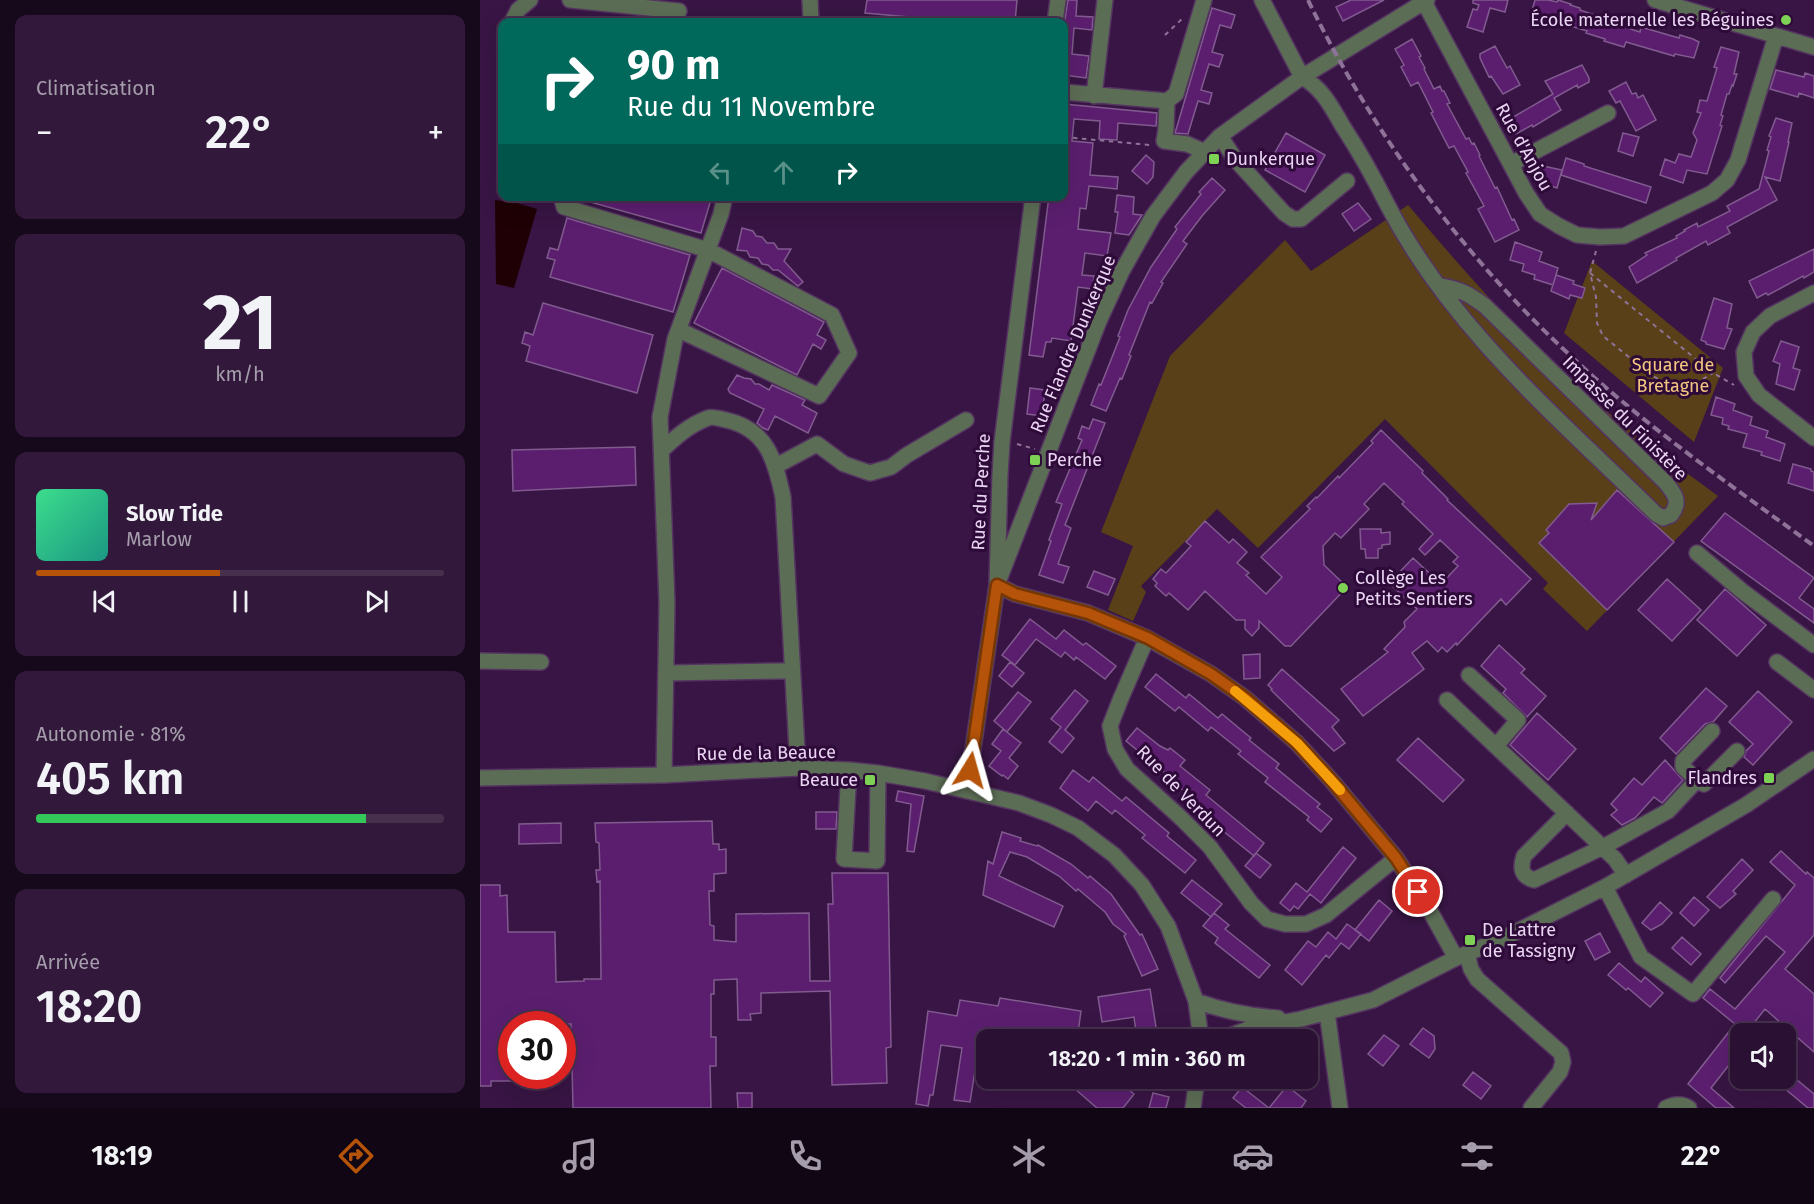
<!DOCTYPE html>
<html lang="fr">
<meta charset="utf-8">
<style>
:root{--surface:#2a1033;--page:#32193b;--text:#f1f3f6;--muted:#a59dac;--line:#46304e;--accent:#b45309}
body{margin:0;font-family:"Fira Sans",sans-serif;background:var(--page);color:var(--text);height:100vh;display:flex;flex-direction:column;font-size:22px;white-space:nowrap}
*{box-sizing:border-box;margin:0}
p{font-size:20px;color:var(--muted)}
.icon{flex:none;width:33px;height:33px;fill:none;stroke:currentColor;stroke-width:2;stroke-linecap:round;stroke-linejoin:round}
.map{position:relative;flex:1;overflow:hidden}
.panel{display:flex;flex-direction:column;gap:15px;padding:15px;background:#17091c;width:480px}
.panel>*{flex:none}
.guide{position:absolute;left:18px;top:18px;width:570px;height:183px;border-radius:12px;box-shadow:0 6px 24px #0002,0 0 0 2px var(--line);background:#00695c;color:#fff;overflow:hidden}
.tools{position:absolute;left:1250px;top:1023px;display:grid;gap:12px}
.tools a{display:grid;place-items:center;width:66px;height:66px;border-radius:12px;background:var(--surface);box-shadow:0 6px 24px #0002,0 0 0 2px var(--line);font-size:30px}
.speed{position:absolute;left:18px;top:1011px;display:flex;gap:12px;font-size:30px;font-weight:700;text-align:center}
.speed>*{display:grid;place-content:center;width:78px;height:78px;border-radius:50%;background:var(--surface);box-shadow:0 6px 24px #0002,0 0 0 2px var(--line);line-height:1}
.speed .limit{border:9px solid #d22;background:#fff;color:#111}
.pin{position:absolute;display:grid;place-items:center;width:51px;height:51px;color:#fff;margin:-26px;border:3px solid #fff;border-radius:50%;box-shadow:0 2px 6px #0007}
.me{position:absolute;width:66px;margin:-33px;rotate:8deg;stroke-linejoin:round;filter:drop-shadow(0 0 4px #0008)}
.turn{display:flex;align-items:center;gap:21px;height:126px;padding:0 30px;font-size:27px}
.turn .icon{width:78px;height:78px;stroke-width:2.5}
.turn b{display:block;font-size:42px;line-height:51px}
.lanes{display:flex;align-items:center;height:57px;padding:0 30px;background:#0003;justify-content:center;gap:30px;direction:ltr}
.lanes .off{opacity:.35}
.big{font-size:45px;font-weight:600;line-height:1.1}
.panel .tile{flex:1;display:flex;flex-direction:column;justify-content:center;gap:9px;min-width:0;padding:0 21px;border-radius:12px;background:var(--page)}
.panel .dial{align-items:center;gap:0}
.dial b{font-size:78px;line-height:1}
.song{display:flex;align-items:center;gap:18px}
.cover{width:72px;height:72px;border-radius:9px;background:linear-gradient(135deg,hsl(150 70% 55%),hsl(170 70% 35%))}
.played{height:6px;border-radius:3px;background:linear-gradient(90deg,var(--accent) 45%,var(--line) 45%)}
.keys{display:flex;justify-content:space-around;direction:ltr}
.heat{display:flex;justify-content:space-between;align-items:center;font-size:33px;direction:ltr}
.charge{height:9px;border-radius:4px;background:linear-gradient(90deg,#34c759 81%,var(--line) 0)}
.trip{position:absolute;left:496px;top:1029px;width:342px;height:60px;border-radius:12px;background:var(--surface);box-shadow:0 6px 24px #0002,0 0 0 2px var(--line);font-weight:600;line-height:60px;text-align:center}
.menu{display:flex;height:96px;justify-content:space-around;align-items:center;background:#110614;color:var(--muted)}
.menu .icon{width:42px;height:42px}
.menu .on{color:var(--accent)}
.menu b{font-size:27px;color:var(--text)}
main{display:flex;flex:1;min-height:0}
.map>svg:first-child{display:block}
.green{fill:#594018}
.water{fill:#1f0105}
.building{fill:#5b1e6f;stroke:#815b8f;stroke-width:1.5}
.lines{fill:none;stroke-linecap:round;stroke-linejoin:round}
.minor-casing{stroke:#543460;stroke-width:18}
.path{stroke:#8e7298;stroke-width:2;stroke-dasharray:4.5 4.5;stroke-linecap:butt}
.minor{stroke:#5c6d55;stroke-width:15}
.rail{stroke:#8e7298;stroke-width:4;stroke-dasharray:9 4.5;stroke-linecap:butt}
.route-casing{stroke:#753606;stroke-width:15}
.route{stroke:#b45309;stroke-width:10}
.slow{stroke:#f59e0b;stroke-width:10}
.poi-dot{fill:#7dd154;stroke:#2e0a39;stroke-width:2}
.labels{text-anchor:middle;stroke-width:6;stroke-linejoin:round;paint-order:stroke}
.poi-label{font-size:18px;fill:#ead5f3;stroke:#2e0a39;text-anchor:start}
.street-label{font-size:18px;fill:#ead5f3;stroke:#2e0a39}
.park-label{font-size:18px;fill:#f4c680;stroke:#2e0a39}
</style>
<main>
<section class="panel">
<div class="tile"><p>Climatisation</p>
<div class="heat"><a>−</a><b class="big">22°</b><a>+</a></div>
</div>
<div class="tile dial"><b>21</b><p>km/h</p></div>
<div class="tile">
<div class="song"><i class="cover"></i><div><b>Slow Tide</b><p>Marlow</p></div></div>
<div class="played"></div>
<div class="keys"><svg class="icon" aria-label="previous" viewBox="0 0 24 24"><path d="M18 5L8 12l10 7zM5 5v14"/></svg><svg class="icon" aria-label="pause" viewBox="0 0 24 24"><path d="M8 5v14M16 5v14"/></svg><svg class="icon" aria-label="next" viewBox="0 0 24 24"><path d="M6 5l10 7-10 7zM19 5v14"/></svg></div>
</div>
<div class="tile"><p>Autonomie · 81%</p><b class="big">405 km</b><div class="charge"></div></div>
<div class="tile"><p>Arrivée</p><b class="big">18:20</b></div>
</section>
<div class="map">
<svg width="1334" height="1108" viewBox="0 0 1334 1108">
<rect width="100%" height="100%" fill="#381544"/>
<path class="green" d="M928,205c61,72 124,144 197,205 37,30 75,58 113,86l-131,135 -44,-42 5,-6 -163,-164 -127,129 -41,-39 -76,77 5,6 -13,29 -25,-11 25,-64 -32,-14 69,-176 115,-116 26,31z
M1112,261l131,107 -29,74 -130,-109z"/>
<path class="water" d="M15,200l22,3 20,6 -23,79 -18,-4z"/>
<path class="building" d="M387,0h150l-2,22h-95v-4l-55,-5z
M588,0h9l-1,16 17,1 -1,13 -18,-2 -2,26 17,2 -3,22 -22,-3v-49z
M871,0h33l-41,21 -7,-14z
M993,0h35l-3,12 -15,-4 -7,24 -16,-5 6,-18 4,1 2,-5 -6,-2z
M1055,0h13l9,2 1,-2 13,4 -1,1 10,3v2l30,10v1l11,4v1l19,6 1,-5 38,11 1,-3 13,4 6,3 -5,16 -19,-4 -1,2 -48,-14 -2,5 -20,-6 1,-2 -19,-6 1,-2 -36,-11v2l-21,-5z
M732,8l23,7 -4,13 -11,-3 -8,27 11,3 -4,12 -10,-3 -8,26 11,3 -3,11 -11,-3 -10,33 -13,-1z
M932,39l9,17 -2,1 6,11 -1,1 10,20 6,-3 2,5h2l6,12 -3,1 19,35 3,-1 3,6 2,-1 6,12 -1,1 16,32 2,-1 15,33 2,-1 5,11 -24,12 -17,-33 6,-3 -18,-33 2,-1 -14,-26 -5,2 -18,-35 2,-1 -15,-30 -7,4 -10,-19 3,-2 -9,-16z
M1015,46l12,22 3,-2 10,19 -17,9 -12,-18 -2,1 -9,-19v-4z
M1241,47l18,5 -5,22h3l-4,12 -1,-1 -3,9h-2l-6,21 2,1 -3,9 2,1 -15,48 -20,-4 -4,13 -23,-8 5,-16 10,4 4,-9 12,3 6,-17 -4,-7 8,-20 -4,-1 3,-12 7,1 10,-33 -3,-1z
M1102,65l7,13v4l-11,6 -1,-3 -23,13 7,12 -28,17 -1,-2 -16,9 -8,-14 45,-26 -8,-13z
M1296,70l28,7 1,-4 9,3v22l-15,-5 -1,4 -28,-8z
M1146,82l6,12 4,-1 2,5 5,-3 13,25 -20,11 -16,-30 -4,2 -7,-12z
M584,104l93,9 -1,13 -38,-3 -1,17 -18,-1 1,-18 -26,-2 -2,22 21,2 -3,32 28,2 -1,12 -28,-3 -3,23 -6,-1 -2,21 33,4 -4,23 -22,-3 -3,22 12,1 -2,13 -14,-2 -7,54 -19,-3 -1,4h-5l-3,15 -14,-2 20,-159h15z
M1296,118l16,5 -4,19h1l-9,39 -15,-4 12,23 -50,27 3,6 -22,12 -2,-4 -30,17 1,2 -40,23 -8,-16 18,-12 -2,-2 32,-15 -1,-2 9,-5 -1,-1 13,-7 1,4 32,-16 -3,-5 32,-17 10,-38 -2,-1 4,-13 -2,-1z
M806,133l39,22 -20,37 -40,-22z
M1143,133l16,4 -6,19 -15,-5z
M666,155l8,7 -1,15 -6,7 -15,-13z
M1086,158l18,6v2l67,21 -5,16 -85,-28z
M1063,166l19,4 -5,18 -19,-7z
M732,178l13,12 -23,26 -19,25 4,3 -26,38 2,1 -11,20 -2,-1 -21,53 2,1 -9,23 -2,-1 -14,33 -15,-6 8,-21 2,1 19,-48 -2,-1 10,-26 23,-43 26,-38 -2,-2 26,-33 -2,-2z
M637,195l17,2 -1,17 9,1 -13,20 -14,-2 3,-21h-3z
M103,196h129l-11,37 -118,-33z
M878,203l13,16 -17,12 -12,-17z
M87,218l123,37 -17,57 -123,-35 5,-17 -8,-2 3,-10 8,2z
M262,228l11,3 3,5 6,1 5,6h7l4,6h13l-7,12 19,21 -5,4 -20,-16h-5l-5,-5 -6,-1 -4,-6 -8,-1 -3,-6 -10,-1z
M1035,242l27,10 -3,9 19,7 -5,17 -19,-6 1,-4 -13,-4 2,-7 -14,-4z
M1334,249v23l-10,6 -1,-2 -35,19 -2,-2 -9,5 -8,-17z
M242,268l102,54 -7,13 9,5 -5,9 -8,-5 -16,31 -103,-52z
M1076,275l18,6 -1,3 12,4 -3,10 -12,-3 -1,4 -18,-8z
M1234,298l18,6 -5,24 5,1 -8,20 -18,-5v-2l-5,-2z
M63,303l110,32 -16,58 -111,-32 4,-15 -8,-3 3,-11 8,3z
M1301,341l18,6 -6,21 7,2 -6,20 -18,-6 4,-20 -7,-3z
M257,375l7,3 7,1 4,5h4l10,6 3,-5 33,15 -3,5 15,8 -9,20 -33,-17 -7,14 -5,-2 -6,-5 7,-14 -34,-16 -2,-4z
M550,388l15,2 -3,26 -15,-2z
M1236,397l19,7 -2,6 19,7 -2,8 18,6 -2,6 19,7 -5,17 -19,-6 1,-3 -19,-5 4,-13 -19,-5 1,-3 -7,-2 1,-6 -12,-3z
M613,419l12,4 -40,102 6,3 -13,36 11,3 -6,16 -24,-8 12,-34 -2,-1 13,-36 -6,-2 26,-62 -4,-2 4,-12 7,3z
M901,430l42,41 -1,2 26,26 -1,1 84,79 -25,26 -5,-6 -44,46 -1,-2 -9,9 -5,-5 -4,5 -11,-11 -15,12 12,16 -61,47 -22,-27 47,-37 -4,-3 21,-22 -1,-5 13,-13 -28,-26 24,-25 28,26 17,-18 -5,-4 5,-5 -18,-17 -15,15 -6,-6 14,-15 -31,-30 2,-2 -20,-19 -20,21 5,5 -28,29 -6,-5 -12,13 1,19 23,22 -56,59h-6l-26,-25v7l-7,8 -7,-7v-9h-9l-31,-29 -17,19 -19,-17 -3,3 -11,-10 2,-3 -4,-4 8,-10 5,4 25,-27 -5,-4 19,-21 24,22 4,-4 14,13 -10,11 12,10 -3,2 20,19 16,-17 -21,-20 49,-48 -3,-3 9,-9 1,1 21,-22 1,2 34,-35 -2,-2z
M155,447l1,38 -123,6 -1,-41z
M1313,464l18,5v2l3,1v19l-26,-8z
M1137,490l57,52 -67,68 -68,-67 10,-10 -3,-3 23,-26 28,-1 -6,17z
M1245,513l89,65 -15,20 15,11v14l-113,-82z
M880,529h21v4l9,-1v12l-8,1v3l-4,1v9h-12l-1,-9h-4z
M614,571l21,8 -7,16 -21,-8z
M1187,579l34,31 -29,31 -34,-31z
M1245,589l41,36 -29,31 -40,-36z
M550,619l26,20 8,-9 19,15 3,-2 30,23 -11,13 -29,-22 -2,3 -9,-8 -4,5 -25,-18 -21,26 -13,-10z
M1019,645l26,24 -4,4 25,23 -19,21 -24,-24 3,-4 -25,-23z
M780,654v24l-16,1 -1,-24z
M530,662l14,11 -12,14 -13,-11z
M802,669l57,51 -7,7 13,16 -11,8 -63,-61 1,-1 -4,-4z
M676,674l30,24 3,-4 29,24 4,-4 29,24 -2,2 30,24 -3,4 44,36 -3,3 15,12 -11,13 -14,-12 2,-3 -44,-35 3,-4 -30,-24 3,-3 -30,-24 -3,4 -29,-24 -4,4 -30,-24z
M1226,688l21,18 -14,16 -8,2 -29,30 -16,-16z
M595,690l13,11 -23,29 9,8 -12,15 -13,-11 12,-15 -10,-8z
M1278,691l34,31 -39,43 -9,-8 2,-6 7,-7 -24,-22z
M538,692l13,10 -24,30 -13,-11z
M1057,713l39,36 -28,31 -38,-35z
M657,728l23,18 8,4 2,-2 15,12 -5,6 30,24 -4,5 58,48 -10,13 -74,-60 4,-5 -15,-12 1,-2 -44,-36z
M523,729l18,14 -12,15 9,8 -10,13 -5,-4 -1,1 -13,-10 12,-15 -9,-7z
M938,738l46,42 -21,22 -46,-42z
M1185,760l18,20 -21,23 -8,-6 -19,21 -13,7 -11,-10 6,-5 -6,-6 23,-26 8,7z
M593,770l16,12 4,-5 29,24 4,-4 43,36 -2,3 29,24 -11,13 -43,-35 3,-3 -30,-25 -3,4 -16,-13 -8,10 -28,-23z
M418,791l26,5 -10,56 -7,-1 4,-47 -15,-3z
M336,812h21l-1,17h-20z
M232,821l1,23h6v6l7,-1v24l-12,1v17h-5l1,34 4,1v14l22,2v-28l73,-1 1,68h20l-2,-77h5l-1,-31h56l3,174 -5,1 1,35 -55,2 -2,-94 -69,2v20l-11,1 1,6h-13l-1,-41 -23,1v14h-3v43h5v29h-6l1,42h-138l-2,-84h-59v57h-21v5h-11v-201h20v11l7,-1 1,37h47l1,50 28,-1v-2h17l-1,-98 -3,1 -1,-12h4l-1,-27 -3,-1 -1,-19z
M81,823v20l-42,1v-20z
M522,832l19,6 -1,3 17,5 1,-1 33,19 17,14 2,-2 21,18 29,41 2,-1 16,35 -16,7 -18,-40 2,-2 -13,-10 -8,-12 -27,-23 -2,2 -17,-15 -32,-19 -17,-5 -11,24 64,30 -9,21 -71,-32 5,-34 5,3z
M863,847l13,11 -35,45 -11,-9 -12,15 -4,-3 -4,5 -10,-8 16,-20 11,9z
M1301,851l25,23 1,-2 7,6v57l-29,34 29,25v58l-49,-43 -20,25h-5v17l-29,37 23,20h-18l-28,-24 47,-60 -32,-26 7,-9 25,20 50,-57 -19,-16 -41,47 -5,-5 75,-93 -25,-23z
M776,853l15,12 -11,13 -15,-12z
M1262,859l11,11 -20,21 3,3 -16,14 -13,-11z
M712,880l30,24 -8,9 15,12 -4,4 45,36 -11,13 -44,-35 3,-5 -15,-12 11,-13 -3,4 -30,-24z
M1214,897l15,13 -15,16 -14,-13z
M899,900l13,11 -23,30 -14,-11z
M1180,902l12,11 -10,11 -11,6 -9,-7z
M867,924l14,10 -12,15 -8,-6 -12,15 -3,-3 -24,30 -17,-15 23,-29 8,6 12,-15 8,7z
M1120,933l10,19 -15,8 -10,-19z
M1202,937l19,17 -10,11 -19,-17z
M1139,963l22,19 4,-5 18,16 -13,14 -22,-19 -2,2 -18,-15z
M670,989l8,51h-21l-3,-23 -32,5 -4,-25z
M520,998l81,13 -4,29 -97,-1 -10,63 -16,-2 8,-52 -21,-3 -8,50h-3l-2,11 -12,-2 12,-93 29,5 3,-16 38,6z
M943,1028l11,8 1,13 -6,9 -19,-14z
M904,1035l15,11 -16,20 -15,-12z
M1305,1070l29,24v14h-6l-36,-30h13z
M993,1072l18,14 -10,13 -18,-14z
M603,1078h32l19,16 -11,14h-26l-22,-19z
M807,1086l19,15 -5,7h-55l-13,-10 9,-11 27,21z
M257,1093h15v15h-14z
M673,1093l16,4 -3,11h-17z"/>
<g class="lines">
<defs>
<path id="minor" d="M90,0l109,11
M330,0l1,22
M782,0l40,77c20,11 29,29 40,48 17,26 31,51 45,79 63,123 172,215 269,310l7,4 8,-3c10,-13 4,-21 -5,-32l-181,-177c-16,-12 -25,-17 -45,-20
M1175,0l159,47
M944,2l102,191 14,21 19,12 18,9 23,2 24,-1 88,-43 15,-13 11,-20 38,-124
M32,22l6,-12 12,-10
M575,22l3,-22
M584,92l103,9 9,-7 28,-94
M614,96l11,-96
M687,101l-1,28 -2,12 23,3 18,8
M740,136l15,23 49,54 9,6h8l46,-38
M1031,164l97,-51
M81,196l3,11 144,43 124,65 17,38 -30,43 -140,-66
M1334,293l-44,23 -17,16 -9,20 2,24 13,19 55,43
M182,450c14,-13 27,-25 46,-32 5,-2 12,1 18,2 41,9 49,40 57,77l15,271
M296,466l41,-22 27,20 26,9 21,-6 16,-12 59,-35
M1217,553l45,38 72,54
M517,585l102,-264 23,-50 31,-55 33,-44 34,-36 82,-59 125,-77
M517,585l18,9 73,19 59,25 64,36 34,24 52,45 35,38 64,77 33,51 27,49
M667,638l-26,60 -11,28 5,23 12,20 53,48 30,30 41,56 16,16 18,5h21l20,-9 70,-57
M0,661l61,1
M1297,662l37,28
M187,673l116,-2
M989,675l49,45 -22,26
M967,700l168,159 11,16
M1232,731l-29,30v6l14,13 7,4 33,-33
M369,770l-5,89 33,2 1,-88
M184,775l3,-172 -7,-186 15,-78 46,-125 4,-18
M0,778l184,-3 134,-7 51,2 29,3 47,8 94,22 32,12 27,13 36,27 28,30 26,41 28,75 5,39
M487,790l30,-205 3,-110 2,-33 31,-246
M1087,813l-43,43c-4,12 -3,20 10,24l69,-33 65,-36 29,-31
M1125,887l36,70 52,37 80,-95
M987,954l4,15 6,10 84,74 2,9 -3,10 -29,36
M716,1001c27,10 53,15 82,17
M847,1012l13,96
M739,1040l29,-11 53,-10 72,-19 83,-42 46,-19 103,-52 141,-82 68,-46
M713,1108l4,-30
M1186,1108c8,-4 15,-5 23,0"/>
</defs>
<use href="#minor" class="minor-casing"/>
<path class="path" d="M685,35l18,-17
M584,137l86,8
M1116,251l-6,22 6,24 1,26 6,13 48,39 24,13 15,-1 23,-14
M1110,273l123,100 21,12
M537,444l18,5"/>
<use href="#minor" class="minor"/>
<path class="rail" d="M828,0c65,134 156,258 266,359 74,69 158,127 240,187"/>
</g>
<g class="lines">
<defs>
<path id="route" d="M490,770l27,-185 18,9 73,19 60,25 63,36 34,24 52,45 35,38 64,77 22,34"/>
</defs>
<use href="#route" class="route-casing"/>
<use href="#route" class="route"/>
<path class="slow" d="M755,691l62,52 43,47"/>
</g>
<g class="poi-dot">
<circle cx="1306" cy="20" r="6"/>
<rect x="728" y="153" width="12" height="12" rx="3"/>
<rect x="549" y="454" width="12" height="12" rx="3"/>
<circle cx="863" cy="588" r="6"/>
<rect x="1283" y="772" width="12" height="12" rx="3"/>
<rect x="384" y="774" width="12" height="12" rx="3"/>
<rect x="984" y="934" width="12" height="12" rx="3"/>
</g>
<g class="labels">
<g class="poi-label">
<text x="1294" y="26" text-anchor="end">École maternelle les Béguines</text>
<text x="746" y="165">Dunkerque</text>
<text x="567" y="466">Perche</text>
<text x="875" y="584">Collège Les<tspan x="875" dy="21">Petits Sentiers</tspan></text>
<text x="1277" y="784" text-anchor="end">Flandres</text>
<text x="378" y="786" text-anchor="end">Beauce</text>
<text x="1002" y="936">De Lattre<tspan x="1002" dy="21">de Tassigny</tspan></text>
</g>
<g class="street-label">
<text transform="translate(1044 147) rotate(61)" y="6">Rue d'Anjou</text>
<text transform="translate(593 344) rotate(-67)" y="6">Rue Flandre Dunkerque</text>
<text transform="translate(1145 418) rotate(45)" y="6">Impasse du Finistère</text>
<text transform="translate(501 492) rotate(-87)" y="6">Rue du Perche</text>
<text transform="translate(286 753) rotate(-1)" y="6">Rue de la Beauce</text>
<text transform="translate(701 791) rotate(46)" y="6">Rue de Verdun</text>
</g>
<g class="park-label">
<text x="1193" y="371">Square de<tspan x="1193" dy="21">Bretagne</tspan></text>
</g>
</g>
</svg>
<div class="tools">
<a><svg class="icon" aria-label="sound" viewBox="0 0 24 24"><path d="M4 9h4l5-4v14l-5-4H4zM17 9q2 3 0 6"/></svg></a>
</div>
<div class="speed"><div class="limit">30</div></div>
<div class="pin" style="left:938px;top:892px;background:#d93025"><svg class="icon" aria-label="arrive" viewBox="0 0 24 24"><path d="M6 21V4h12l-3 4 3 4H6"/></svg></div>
<svg class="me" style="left:490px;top:770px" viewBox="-20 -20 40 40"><path d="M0-17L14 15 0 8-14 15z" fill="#b45309" stroke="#fff" stroke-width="4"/></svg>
<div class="trip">18:20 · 1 min · 360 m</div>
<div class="guide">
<div class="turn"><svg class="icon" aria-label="right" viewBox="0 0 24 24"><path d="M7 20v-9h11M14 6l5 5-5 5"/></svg><div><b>90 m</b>Rue du 11 Novembre</div></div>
<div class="lanes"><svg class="icon off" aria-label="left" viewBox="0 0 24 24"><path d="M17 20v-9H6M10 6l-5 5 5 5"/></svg><svg class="icon off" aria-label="ahead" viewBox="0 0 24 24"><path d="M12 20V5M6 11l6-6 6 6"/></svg><svg class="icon" aria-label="right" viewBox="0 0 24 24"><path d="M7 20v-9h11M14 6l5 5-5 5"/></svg></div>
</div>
</div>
</main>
<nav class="menu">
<b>18:19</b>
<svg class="icon on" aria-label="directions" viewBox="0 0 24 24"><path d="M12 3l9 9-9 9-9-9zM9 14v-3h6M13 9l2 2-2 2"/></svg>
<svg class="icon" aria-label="music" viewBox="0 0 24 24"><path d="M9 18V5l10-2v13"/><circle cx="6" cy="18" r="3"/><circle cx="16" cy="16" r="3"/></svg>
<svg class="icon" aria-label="phone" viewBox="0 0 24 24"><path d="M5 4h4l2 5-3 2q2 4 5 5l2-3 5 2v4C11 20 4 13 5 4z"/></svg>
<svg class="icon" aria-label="climate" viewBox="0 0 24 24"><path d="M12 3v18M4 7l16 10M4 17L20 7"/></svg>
<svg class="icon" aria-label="car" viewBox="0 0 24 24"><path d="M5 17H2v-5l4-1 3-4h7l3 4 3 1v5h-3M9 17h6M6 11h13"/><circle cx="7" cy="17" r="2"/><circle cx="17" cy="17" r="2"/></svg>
<svg class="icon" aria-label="filters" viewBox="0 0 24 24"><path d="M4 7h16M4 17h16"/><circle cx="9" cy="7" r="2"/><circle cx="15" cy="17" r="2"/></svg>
<b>22°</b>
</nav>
